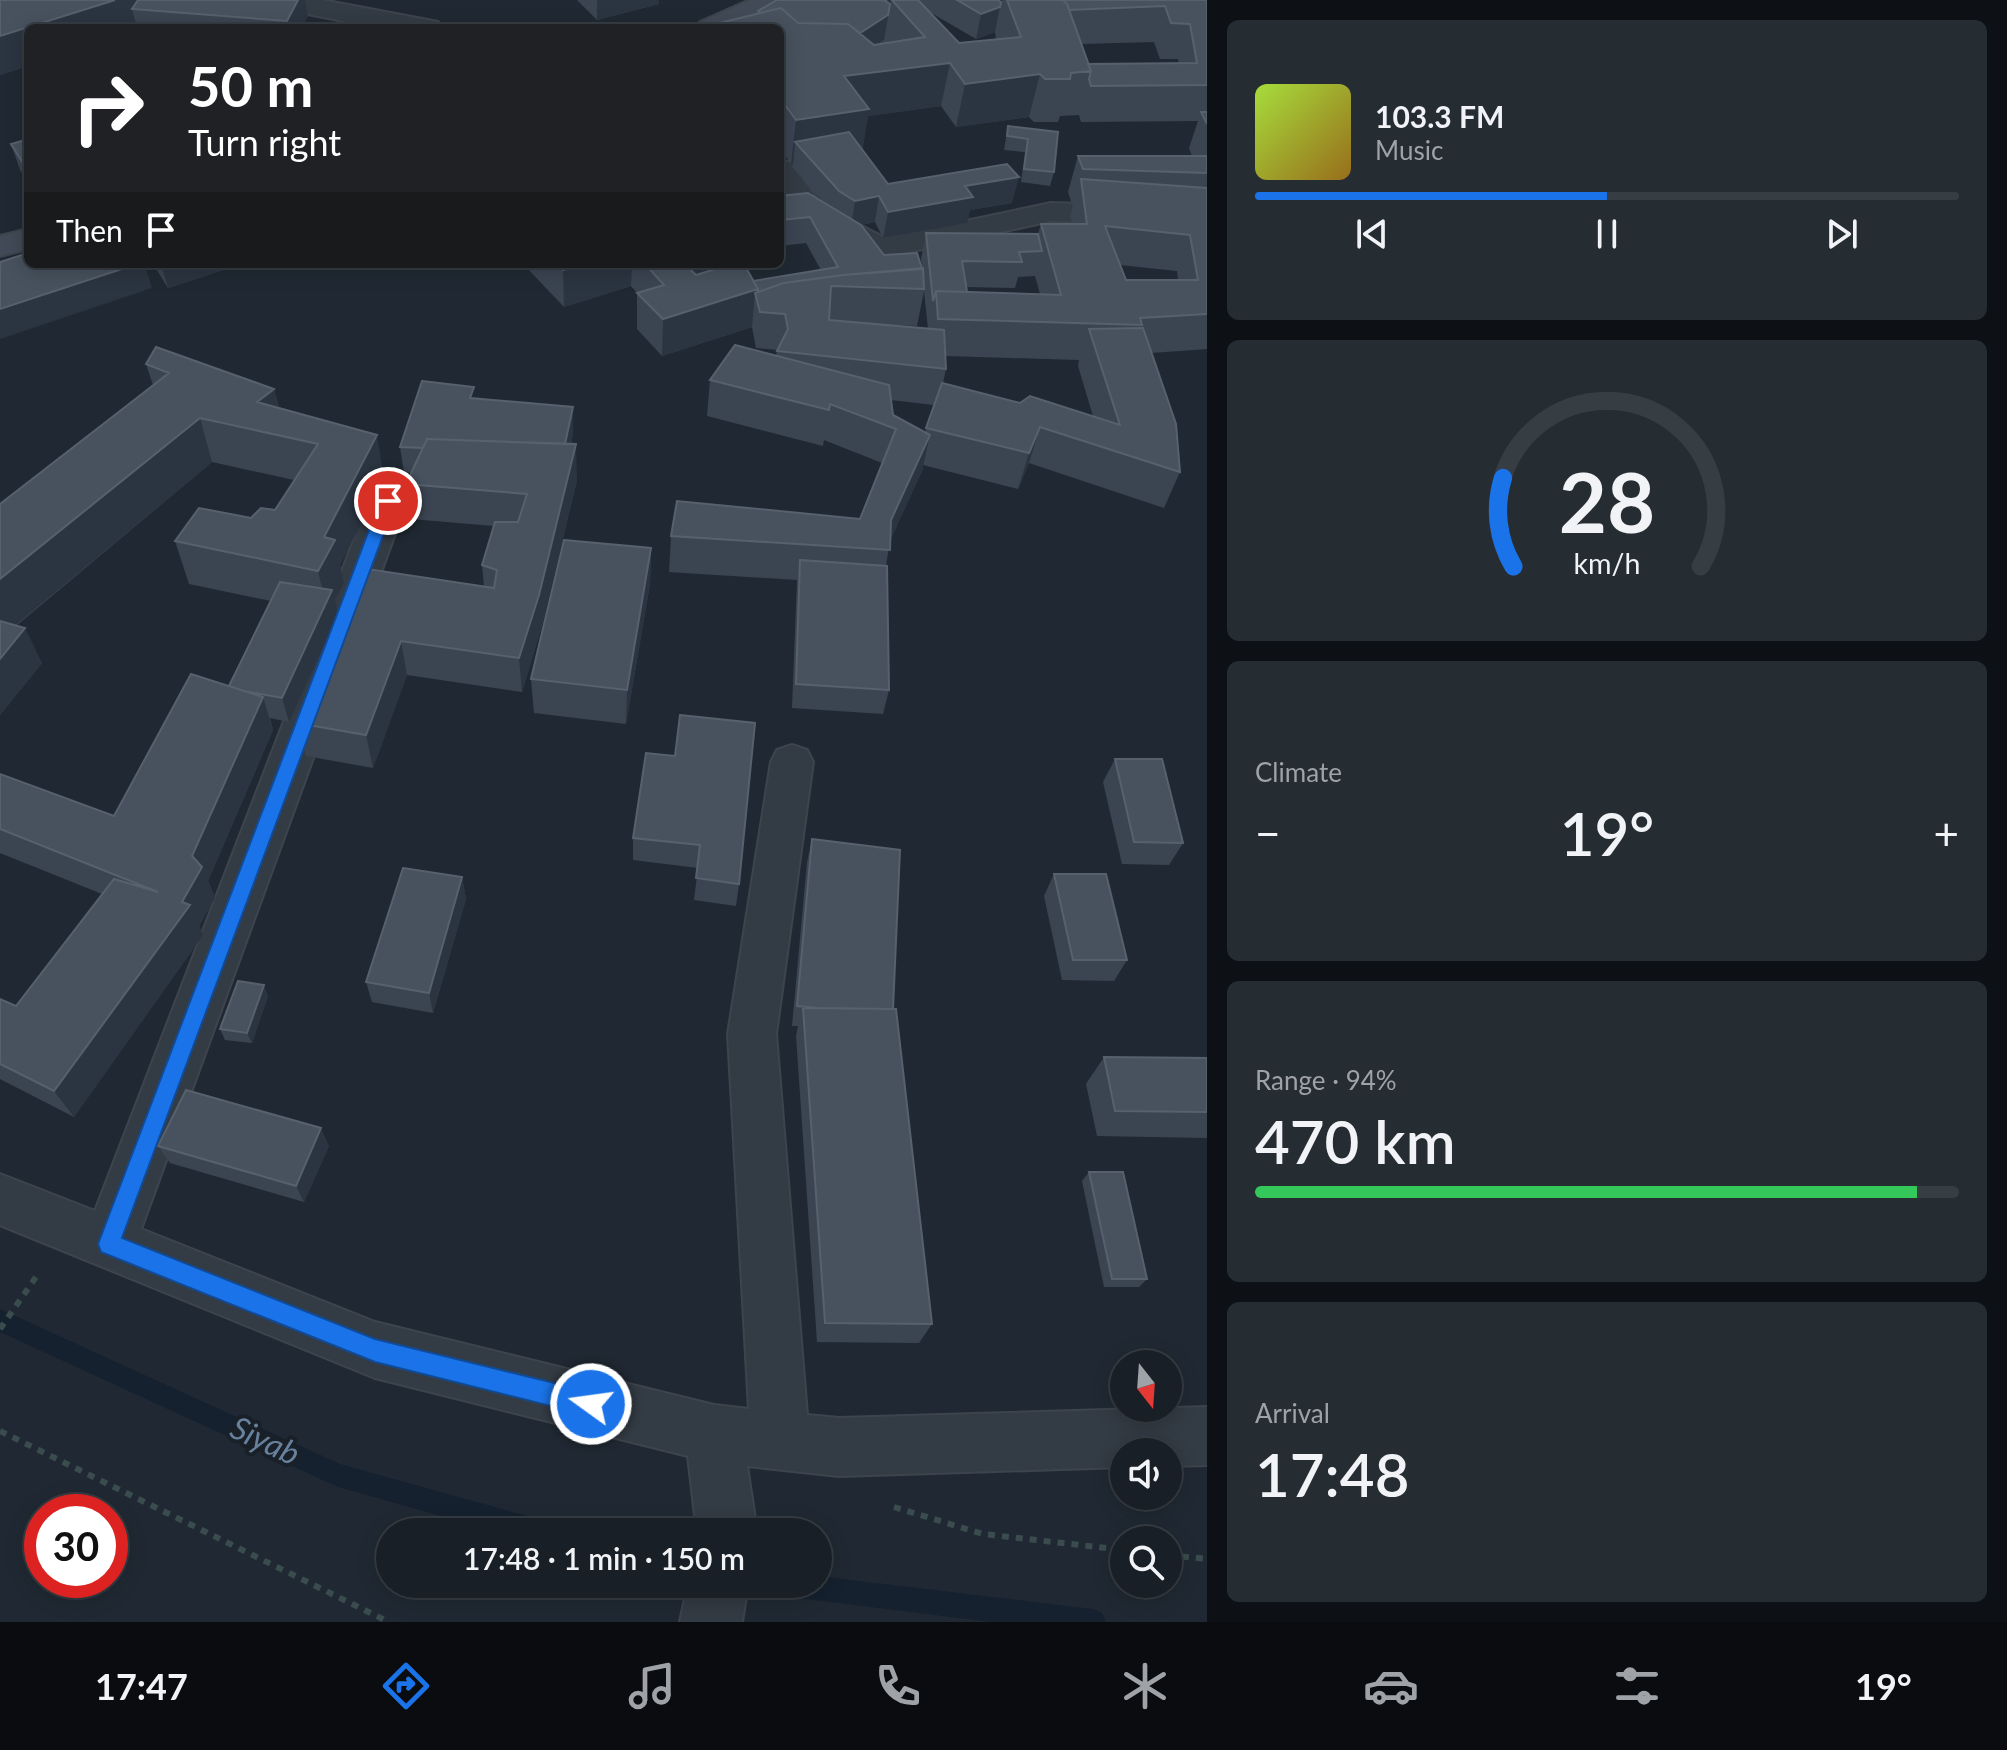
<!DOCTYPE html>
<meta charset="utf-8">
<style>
:root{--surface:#181f26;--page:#252c32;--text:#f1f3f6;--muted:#9fa2a7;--line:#363d43;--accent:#1a73e8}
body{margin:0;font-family:Lato,sans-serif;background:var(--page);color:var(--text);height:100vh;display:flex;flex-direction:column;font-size:30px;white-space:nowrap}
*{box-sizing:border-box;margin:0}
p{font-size:26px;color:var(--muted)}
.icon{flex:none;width:44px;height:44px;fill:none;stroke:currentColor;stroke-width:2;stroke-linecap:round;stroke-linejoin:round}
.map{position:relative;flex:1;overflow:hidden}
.side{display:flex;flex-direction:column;gap:20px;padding:20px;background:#0d1115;width:800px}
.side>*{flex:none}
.hud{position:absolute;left:24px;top:24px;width:760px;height:244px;border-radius:12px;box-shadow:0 4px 20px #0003,0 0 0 2px var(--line);background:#202124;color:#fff;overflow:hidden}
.needle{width:52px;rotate:163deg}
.tools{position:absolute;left:1110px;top:1350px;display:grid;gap:16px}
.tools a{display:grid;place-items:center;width:72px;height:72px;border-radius:50%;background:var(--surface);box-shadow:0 4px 20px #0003,0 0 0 2px var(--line);font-size:40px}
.speed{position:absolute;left:24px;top:1494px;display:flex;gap:16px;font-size:40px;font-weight:700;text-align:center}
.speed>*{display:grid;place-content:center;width:104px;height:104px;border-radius:50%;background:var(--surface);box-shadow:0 4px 20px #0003,0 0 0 2px var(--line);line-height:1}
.speed .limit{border:12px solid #d22;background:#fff;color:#111}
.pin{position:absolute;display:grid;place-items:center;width:68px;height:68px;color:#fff;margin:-34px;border:4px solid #fff;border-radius:50%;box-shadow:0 2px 8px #0007}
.me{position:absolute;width:88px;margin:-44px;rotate:284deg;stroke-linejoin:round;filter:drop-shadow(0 0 6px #0008)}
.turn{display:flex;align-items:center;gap:28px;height:168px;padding:0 32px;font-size:36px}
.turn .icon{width:104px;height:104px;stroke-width:2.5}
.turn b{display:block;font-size:56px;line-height:68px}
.then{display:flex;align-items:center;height:76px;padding:0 32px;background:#0003;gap:16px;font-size:30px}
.big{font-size:60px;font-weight:600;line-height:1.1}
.side .widget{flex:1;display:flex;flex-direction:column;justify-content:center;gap:12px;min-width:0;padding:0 28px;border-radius:12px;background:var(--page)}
.side .dial{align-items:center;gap:0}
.dial svg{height:208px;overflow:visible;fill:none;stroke:var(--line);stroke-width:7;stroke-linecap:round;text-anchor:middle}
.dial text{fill:var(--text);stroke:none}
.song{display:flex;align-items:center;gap:24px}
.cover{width:96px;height:96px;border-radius:12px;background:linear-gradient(135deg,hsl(80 70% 55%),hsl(40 70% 35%))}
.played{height:8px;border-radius:4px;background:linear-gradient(90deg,var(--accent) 50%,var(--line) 50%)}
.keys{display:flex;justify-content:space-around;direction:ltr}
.heat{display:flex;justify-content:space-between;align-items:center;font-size:44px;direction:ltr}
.charge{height:12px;border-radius:6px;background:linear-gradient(90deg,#34c759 94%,var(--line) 0)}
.trip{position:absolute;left:376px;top:1518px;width:456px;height:80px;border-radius:40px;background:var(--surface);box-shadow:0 4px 20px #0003,0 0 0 2px var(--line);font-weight:600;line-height:80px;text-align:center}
.menu{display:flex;height:128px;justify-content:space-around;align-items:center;background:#0a0c0f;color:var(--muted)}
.menu .icon{width:56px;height:56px}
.menu .current{color:var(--accent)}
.menu b{font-size:36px;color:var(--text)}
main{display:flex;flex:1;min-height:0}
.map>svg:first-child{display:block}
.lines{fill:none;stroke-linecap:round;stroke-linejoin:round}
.stream{fill:#15212f;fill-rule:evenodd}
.minor-casing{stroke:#3d444d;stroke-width:4}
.secondary-casing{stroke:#3d444d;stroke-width:4}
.path{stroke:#3a4c4d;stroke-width:6;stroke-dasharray:7 7;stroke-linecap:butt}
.minor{fill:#333b44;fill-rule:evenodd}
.secondary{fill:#414a56;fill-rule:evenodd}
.wall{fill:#3b4552;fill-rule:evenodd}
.shaded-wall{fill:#2b3541}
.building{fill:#47525e;stroke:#57616e;stroke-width:2;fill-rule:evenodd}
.route{fill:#1a73e8;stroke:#114b97;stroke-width:2}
.labels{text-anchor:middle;stroke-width:8;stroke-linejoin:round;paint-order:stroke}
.near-water-label{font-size:32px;font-style:italic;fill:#68829e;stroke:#192028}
</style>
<main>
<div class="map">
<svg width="1207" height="1622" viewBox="0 0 1207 1622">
<rect width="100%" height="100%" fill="#202933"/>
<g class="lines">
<path class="stream" d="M0,1309l340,155 201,56 9,3 3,9h-55l-160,-45 -338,-155z
M818,1576l275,33 9,4 4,9h-115l-209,-26 -9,-3 -3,-9h48z"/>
<defs>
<path id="minor" d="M264,0h58l106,20 10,2 4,6h-63l-102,-20 -9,-2z
M780,160l11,3 31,43 63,32 166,-35 156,5v18l-156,-5 -170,37 -81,-38 -20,-29z
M388,488l13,4 6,9 -266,728 234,93 339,83 35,4 -21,-375 43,-272 6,-12 15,-5 15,5 6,12 -37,272 31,381 32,3 368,-11v58l-39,1v-14h-44v15l-285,9 -92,-10 10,66h-60l-9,-76 -313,-78 -375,-153v-51l95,37 274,-710 6,-9z
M688,1584h60l-6,38h-62z"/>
<path id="secondary" d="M750,0h35l-4,6 -49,22h-36l4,-6z
M28,229v20l-28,7v-20z"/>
</defs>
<use href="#minor" class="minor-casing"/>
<use href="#secondary" class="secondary-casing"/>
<path class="path" d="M0,1329l38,-55
M0,1431l389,191
M894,1507l89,27 141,16
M1168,1555l39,4"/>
<use href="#minor" class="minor"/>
<use href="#secondary" class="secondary"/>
</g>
<path class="wall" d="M0,0l308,16 -7,12h-164l-2,-7 -107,45 -28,9z
M577,0h82v4l-62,16z
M777,0h221l3,2 1,-2h205v349l-56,4 29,119 -16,36 -135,-45 -11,26 -95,-24 -1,6 -32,69 -4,26 3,124 -6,24 -91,-6 5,-128 -128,-8 2,-36 189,-17 22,-56 -58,-23 -1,6 -116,-30 3,-36 66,-24 1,-6 -21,-2 -4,-21 -90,29 -25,-27v-36l-6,-7 -67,21 -40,-42v-1h184l-1,8 46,9 68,-11 -15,-27 -26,3v-50l41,4 -29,-33 1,-3h-2l-11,-16v-120h-57v-6l34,-8 1,-3zM928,11l48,28 19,-7 1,7 -37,4zM1154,42l6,17h18l1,4 -91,1 -7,-20zM941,106l15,21 73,-10 5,5h24l2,-6 19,-1 2,7 117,-1 -9,27 3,8h-114l-10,36 4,13h1l-3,11 2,8h-31l-3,10 -112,-1 -5,26 1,9 -38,-13 -23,-30 14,-3 8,16 84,-15 3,-13 42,-7 -124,-19 -26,-34 6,-34zM1120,265l57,6 1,9h-52zM1035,276l5,18 -73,-2 -1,-5 49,1 3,-11zM924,291l4,38 -55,-5 44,2zM945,356l134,4 -1,6 15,50 -73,-13 -77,-20 3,-14zM891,400l43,5 -9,27 -32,-17z
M1008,126l50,6 -4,40 -4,14 -29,-4 4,-30 -21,-2z
M28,139v43l-8,-12 -9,-26z
M153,264h89l-74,24z
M146,364l128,25 5,19 105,71 -44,86 4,18 -9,17 3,15 -49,107 -19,-4 3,12 -65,151 7,17 -16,28 4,9 -129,182 -74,-38v-80l16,7 86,-112 -102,-41v-79l114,42 115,-130 42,-85 -82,-17 -14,-43 100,-31 19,-30 -82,-18 -196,164 26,37 -42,52v-211l153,-119z
M475,398l98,9v26l-2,11 6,36 -36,149 -19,63 -115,-17 -34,93 -67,-12 -9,-33 64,-155 123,18 -2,-21 12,-39 -83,-7 -5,-35 5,-11 -7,-1 -4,-25z
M651,548l-1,36 -24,140 -92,-11 -3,-34z
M675,756l64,128 -3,22 -42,-6 4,-32 -65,-8v-22z
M1115,759l68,84 -14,22 -47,-1 -19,-82z
M812,839l81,170 39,315 -13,19 -102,-1 -21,-306 2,-10h-6l15,-164z
M1054,874l73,86 -13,21 -52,-1 -18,-84z
M462,877l4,22 -33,114 -61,-11 -6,-20z
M268,996l-16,47 -27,-3 -5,-11z
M1104,1057l103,1v80l-110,-2 -11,-52z
M158,1146h171l-25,56 -134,-39z
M1089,1172l58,107 -8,8h-35l-22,-106z"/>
<path class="shaded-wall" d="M115,0h33l-16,9 3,12 -5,7h-102v38l-28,9v-39z
M298,0h7l3,16 -7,12h-13l-1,-7z
M597,0h62v4l-62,16z
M887,0h4l-7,40 -42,27 4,-25z
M1000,7l-5,25 -19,7 5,-25z
M950,63l-9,43 -73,10 -6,37 -67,-11 -2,22h-2l5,-44 48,-44z
M1040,74l-11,43 -73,10 9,-43z
M1019,177l-7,26 -42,7 -3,13 -84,15 5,-26 77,-26z
M879,196l-4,26 -24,5 4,-26z
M137,264h8l7,24 -152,51v-30z
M161,264h81l-74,24z
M585,264h47l-1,22 -67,21 -1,-37z
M667,264h41l-1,10 -40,9z
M831,286l-46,28 -30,-21 -3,34 -90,29 1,-37 95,-30z
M274,389l10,44 -27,-31z
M573,407v26l-9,46 -1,-25z
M200,418l12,44 -212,176v-59z
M1040,427l-11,36 -11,26 11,-36z
M377,435l7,44 -44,86 4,18 -9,17 3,15 -49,107 -7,-24 44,-93 -8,-34 6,-34z
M930,435l-8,36 -36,79 5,-30z
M576,444l1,36 -36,149 -19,63 -3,-34z
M651,548l-1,36 -24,140 1,-34z
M25,628l17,35 -42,52v-56z
M401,641l6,34 -34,93 -7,-33z
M263,697l10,33 -65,151 7,17 -16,28 4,9 -129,182 -20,-26 128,-189 10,-46z
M462,877l4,22 -33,114 -4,-20z
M264,985l4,11 -16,47 -5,-10z
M321,1128l8,18 -25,56 -8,-16z"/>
<path class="building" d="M0,0h115l-115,36z
M138,0h160l-11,21 -155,-12z
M777,0h110l-2,1 5,3 -2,11 -28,18 -12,-9 -50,-1 -17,-15 -21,5 -2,-2z
M892,0h26l41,43 62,-6 -14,-37h56l4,4 24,67 -20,2 -1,6h-25l-5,-5 -75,10 -15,-21 -106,13 25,33 -73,11 -16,-22v-70h-52l-5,-6 58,-14 17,15 50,1 26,21 51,-8z
M957,0h41l3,2 -1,5 -19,7z
M1063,0h144v85l-116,1 -2,-7 2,-8 -3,-7 109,-1 -7,-39 -19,-1 -6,-17 -96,4 -2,-6z
M491,24l5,4h-20z
M1201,112h6v12z
M1008,126l50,6 -4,40 -30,-3 4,-30 -21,-3z
M849,132l39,52 119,-20 12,13 -54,9 8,11 -85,15 -9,-16 -24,5 -16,-10 -44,-49z
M28,139v32l-17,-27z
M1078,156h129v17l-124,-4z
M1081,179l126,9v126l-67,4 2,7 -204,-6 -2,-28 125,4 -20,-71h46zM1105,226l85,9 8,45h-72z
M808,193l53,32 23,30 33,-2 5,16 -79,6 -59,8 -26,9v-3l-5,-8 85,-14 -28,-50 -29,3 -1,-1v-23z
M926,233l112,1 4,17 -23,1 3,10 -60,-1 5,31 -31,-1 -3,10z
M28,253v11h109l-137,45v-47z
M557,264h28l-22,6z
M645,264h40l11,11 36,-11h12l14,25 -95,30 -26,-26 27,-8z
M923,268l1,21 -93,-3 -2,34 115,10 2,39 -169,-18 11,-22 -3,-15 -25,-2 -5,-19 29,-10 59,-8z
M1143,328l33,96 4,48 -140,-45 -11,26 -103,-25 16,-45 78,20 10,-7 90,29 -31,-96z
M735,345l154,40 4,30 37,20 -39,85 -1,30 -219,-14 6,-35 183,18 36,-90 -66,-25 -1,6 -119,-30z
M156,347l118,42 -17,13 120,33 -53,102 11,3 -17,31 -143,-30 24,-33 52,10 10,-10 14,2 43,-66 -118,-26 -200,161v-75l169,-131 -23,-9z
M422,381l52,6 -4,11 103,9 -8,37 -138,-5 -4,9 -23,-1z
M427,439l149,5 -37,151 -20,63 -118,-17 -35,94 -69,-12 64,-155 133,20 3,-18 -15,-5 13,-43h23l9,-28 -121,-10z
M564,540l87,8 -24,142 -96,-11z
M800,560l87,6 2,124 -93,-6z
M280,582l52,8 -50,108 -38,-7 -15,-5z
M0,621l25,7 -25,31z
M191,674l72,23 -71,159 10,11 -20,35 8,3 -136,186 -54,-27v-65l16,7 98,-127 44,13 -158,-63v-55l114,42z
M680,715l75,8 -16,161 -43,-6 4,-33 -67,-7 13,-85 29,3z
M1115,759h47l21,84 -49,-1z
M812,839l88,11 -7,159 -75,-1 -21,-2z
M403,868l59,9 -33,116 -63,-11z
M1054,874h52l21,86h-54z
M238,981l26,4 -17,48 -27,-4z
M803,1008l93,1 36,315 -107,-1z
M1104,1057l103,1v54l-92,-1z
M186,1090l135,38 -25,58 -138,-40z
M1089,1172h34l24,107h-35z"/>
<path class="route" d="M388,496l8,5 -274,737 253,101 216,53 8,4 4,8 -4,8 -8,4 -216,-54 -274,-110 -3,-8 282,-743z"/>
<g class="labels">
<g class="near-water-label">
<text transform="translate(265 1441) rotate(25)" y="11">Siyab</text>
</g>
</g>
</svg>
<div class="tools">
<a><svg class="needle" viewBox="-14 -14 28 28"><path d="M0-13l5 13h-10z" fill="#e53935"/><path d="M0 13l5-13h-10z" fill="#9fa2a7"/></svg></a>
<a><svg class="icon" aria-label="sound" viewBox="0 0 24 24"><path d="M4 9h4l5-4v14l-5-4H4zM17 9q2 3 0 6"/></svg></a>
<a><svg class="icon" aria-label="search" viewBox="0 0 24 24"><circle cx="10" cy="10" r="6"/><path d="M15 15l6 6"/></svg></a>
</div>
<div class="speed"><div class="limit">30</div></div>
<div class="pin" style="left:388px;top:501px;background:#d93025"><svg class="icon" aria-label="arrive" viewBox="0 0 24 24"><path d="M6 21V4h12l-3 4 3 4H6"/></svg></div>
<svg class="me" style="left:591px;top:1404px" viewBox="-20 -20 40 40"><circle r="17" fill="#1a73e8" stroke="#fff" stroke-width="3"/><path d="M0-11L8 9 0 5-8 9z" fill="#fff"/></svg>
<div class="trip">17:48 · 1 min · 150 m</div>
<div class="hud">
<div class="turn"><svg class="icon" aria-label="right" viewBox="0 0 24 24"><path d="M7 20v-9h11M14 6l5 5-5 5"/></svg><div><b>50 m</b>Turn right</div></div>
<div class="then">Then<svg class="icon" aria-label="arrive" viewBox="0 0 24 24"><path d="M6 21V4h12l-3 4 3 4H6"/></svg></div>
</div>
</div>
<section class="side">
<div class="widget">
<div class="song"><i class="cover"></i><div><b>103.3 FM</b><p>Music</p></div></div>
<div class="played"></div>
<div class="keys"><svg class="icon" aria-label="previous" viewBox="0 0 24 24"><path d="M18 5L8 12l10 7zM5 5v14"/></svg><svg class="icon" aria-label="pause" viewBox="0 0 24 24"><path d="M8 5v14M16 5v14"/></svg><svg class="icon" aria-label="next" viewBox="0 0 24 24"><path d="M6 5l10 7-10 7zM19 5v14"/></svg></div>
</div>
<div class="widget dial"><svg viewBox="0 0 100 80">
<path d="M14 69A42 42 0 1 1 86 69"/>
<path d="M14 69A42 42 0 0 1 10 35" stroke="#1a73e8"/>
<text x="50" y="56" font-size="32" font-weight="700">28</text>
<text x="50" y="72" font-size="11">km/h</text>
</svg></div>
<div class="widget"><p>Climate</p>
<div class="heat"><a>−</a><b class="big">19°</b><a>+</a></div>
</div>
<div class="widget"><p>Range · 94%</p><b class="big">470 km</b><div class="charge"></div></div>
<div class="widget"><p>Arrival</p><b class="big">17:48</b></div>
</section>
</main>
<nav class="menu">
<b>17:47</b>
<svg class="icon current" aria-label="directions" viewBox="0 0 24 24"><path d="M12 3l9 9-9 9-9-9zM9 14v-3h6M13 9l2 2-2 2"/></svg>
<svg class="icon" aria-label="music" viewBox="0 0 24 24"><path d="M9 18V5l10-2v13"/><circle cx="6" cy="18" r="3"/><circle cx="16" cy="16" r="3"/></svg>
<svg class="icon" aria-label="phone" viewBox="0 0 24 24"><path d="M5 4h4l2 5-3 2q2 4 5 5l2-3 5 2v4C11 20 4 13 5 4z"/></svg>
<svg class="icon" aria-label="climate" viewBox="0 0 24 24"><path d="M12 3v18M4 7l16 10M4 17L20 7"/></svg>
<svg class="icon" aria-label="car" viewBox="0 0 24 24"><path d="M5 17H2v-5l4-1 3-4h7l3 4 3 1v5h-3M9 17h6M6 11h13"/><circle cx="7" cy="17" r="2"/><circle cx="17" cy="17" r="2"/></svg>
<svg class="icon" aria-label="filters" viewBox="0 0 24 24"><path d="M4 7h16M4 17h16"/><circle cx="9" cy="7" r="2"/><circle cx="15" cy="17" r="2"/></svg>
<b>19°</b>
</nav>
